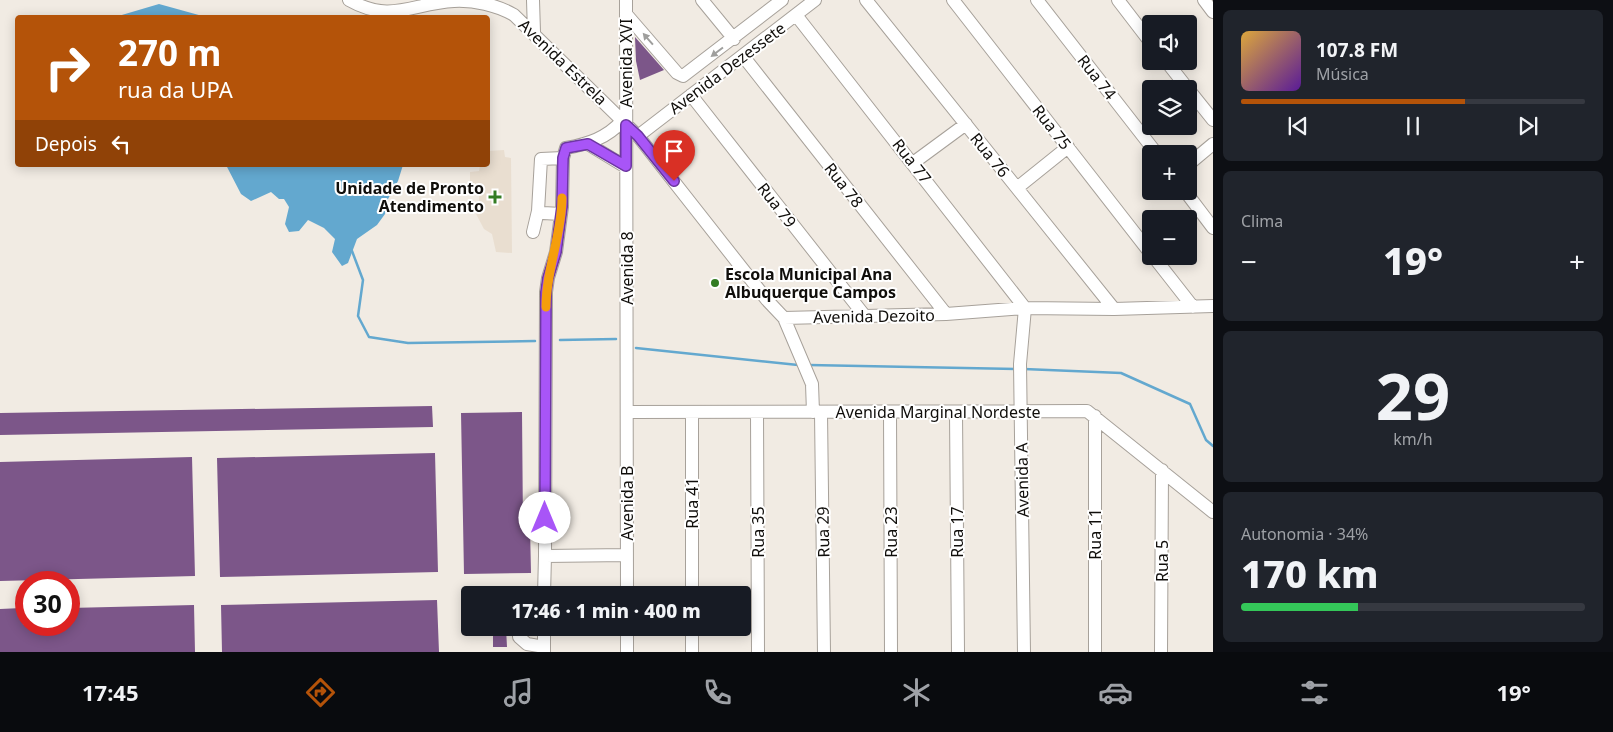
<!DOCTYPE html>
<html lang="pt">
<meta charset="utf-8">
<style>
:root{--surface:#171b24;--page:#20242c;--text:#f1f3f6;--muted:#9ea1a6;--line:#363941;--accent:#b45309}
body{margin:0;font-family:"Noto Sans",sans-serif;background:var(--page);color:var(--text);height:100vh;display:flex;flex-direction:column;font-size:19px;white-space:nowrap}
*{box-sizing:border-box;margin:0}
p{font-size:16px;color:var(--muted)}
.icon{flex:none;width:28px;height:28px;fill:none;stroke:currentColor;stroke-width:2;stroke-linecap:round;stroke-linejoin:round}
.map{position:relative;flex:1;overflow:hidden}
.drawer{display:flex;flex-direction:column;gap:10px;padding:10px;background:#0d0f14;width:400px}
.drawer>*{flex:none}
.banner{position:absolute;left:15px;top:15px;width:475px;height:152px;border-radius:5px;box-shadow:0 2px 12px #0003;background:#b45309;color:#fff;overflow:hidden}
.fabs{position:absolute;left:1142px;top:15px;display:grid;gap:10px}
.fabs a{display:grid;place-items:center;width:55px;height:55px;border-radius:5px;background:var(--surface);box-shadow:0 2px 12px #0003;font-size:25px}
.speed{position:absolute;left:15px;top:571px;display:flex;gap:10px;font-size:25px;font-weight:700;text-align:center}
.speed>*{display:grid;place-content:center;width:65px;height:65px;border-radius:50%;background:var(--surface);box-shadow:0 2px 12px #0003;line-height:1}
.speed .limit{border:8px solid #d22;background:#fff;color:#111}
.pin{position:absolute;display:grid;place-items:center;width:42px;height:42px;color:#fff;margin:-51px -21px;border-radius:50% 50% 50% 0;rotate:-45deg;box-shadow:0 0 5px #0007}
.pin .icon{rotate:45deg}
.me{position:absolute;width:55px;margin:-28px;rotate:0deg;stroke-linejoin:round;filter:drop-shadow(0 0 4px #0008)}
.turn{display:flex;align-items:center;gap:18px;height:105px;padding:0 20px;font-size:22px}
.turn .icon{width:65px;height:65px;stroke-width:2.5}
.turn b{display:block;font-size:35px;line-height:42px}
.then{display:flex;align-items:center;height:48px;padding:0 20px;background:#0003;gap:10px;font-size:19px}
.big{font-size:38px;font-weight:800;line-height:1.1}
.drawer .card{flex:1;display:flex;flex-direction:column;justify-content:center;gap:8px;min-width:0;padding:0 18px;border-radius:8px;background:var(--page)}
.drawer .dial{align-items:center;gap:0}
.dial b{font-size:65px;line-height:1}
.song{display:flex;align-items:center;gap:15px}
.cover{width:60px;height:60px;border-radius:8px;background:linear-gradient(135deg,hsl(40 70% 55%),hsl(270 70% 35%))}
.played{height:5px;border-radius:2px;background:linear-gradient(90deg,var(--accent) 65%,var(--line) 65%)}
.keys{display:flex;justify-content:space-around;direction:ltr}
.heat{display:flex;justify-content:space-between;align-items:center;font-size:28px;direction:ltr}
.charge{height:8px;border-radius:4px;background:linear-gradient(90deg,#34c759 34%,var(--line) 0)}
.trip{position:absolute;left:461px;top:586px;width:290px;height:50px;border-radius:5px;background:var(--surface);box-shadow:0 2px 12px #0003;font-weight:800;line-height:50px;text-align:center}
.tab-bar{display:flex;height:80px;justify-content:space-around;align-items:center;background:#090b0e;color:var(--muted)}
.tab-bar .icon{width:35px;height:35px}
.tab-bar .active{color:var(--accent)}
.tab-bar b{font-size:22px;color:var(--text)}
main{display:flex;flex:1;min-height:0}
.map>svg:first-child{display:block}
.built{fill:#e9ded0}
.water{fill:#63a8cf}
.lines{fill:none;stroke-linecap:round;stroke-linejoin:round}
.stream{stroke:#63a8cf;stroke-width:2.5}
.building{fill:#7c5689}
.minor-casing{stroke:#a7a19a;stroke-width:14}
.minor{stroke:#fff;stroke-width:12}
.oneway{fill:#9f9f9d}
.route-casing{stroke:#6d37a1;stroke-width:12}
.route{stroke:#a855f7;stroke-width:9}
.slow{stroke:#f59e0b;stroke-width:9}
.poi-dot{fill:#337c23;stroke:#fff;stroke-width:2}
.labels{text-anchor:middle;stroke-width:4;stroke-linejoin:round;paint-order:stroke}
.street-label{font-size:16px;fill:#100e0b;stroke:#fff}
.poi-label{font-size:16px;font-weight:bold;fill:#100e0b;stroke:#fff;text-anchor:end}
</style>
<main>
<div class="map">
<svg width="1213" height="652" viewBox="0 0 1213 652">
<rect width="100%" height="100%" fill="#f1ebe3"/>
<path class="built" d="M504,150l1,7 6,1 1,95 -16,-1 -4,-18 -8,-5 -8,-15v-8l3,-1v-19l-9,2v-16l9,-1 1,-6h8v-14z"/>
<path class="water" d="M159,4l47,13h-91z
M226,165h177l-5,16 -10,18 -3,15 -8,11 -20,14 -9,24 -6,3 -10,-14 3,-13 -11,-11 -16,-8 -9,11 -10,1 -4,-8 4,-17 -5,-8h-5l-8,-7 -20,9 -10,-7z"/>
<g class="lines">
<path class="stream" d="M352,251l11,29 -5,36 11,21 39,6 127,-2
M560,340l56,-1
M636,348l162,17
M809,365l207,4
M1024,369l97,4 69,31 16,36 7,6"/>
</g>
<path class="building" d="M635,37l29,33 -24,10 -4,-19z
M432,406l1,21 -433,8v-22z
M522,412l1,115h7l1,46 -67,1 -3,-161z
M435,453l3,119 -218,5 -3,-119z
M192,457l3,119 -195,5v-119z
M437,600l2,52h-217l-1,-47z
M194,605l1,47h-195v-43l22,-1 1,17h46v-17z
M493,628h13l1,19h-14z"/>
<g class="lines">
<defs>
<path id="minor" d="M349,0c42,24 64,3 105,1 20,-1 43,4 60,14l124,121 129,164 17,18 162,-4 79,-6 89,1 99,-3
M533,0l1,32
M626,0l1,595
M702,0l32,39
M866,0l248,309
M953,0l198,254
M1037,0l120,154
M1118,0l33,43
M1204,0l9,12
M626,14l51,59 6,3 99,-76
M796,15l229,293 -5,56 4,288
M743,56l203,258
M1166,61l22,28
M1189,90l24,30
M691,95l173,220
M638,136l177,-136
M588,144l38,23
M913,163l53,-39
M1189,164l24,-20
M1017,188l51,-41
M1185,191l28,37
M538,211l5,2 18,1
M533,232l5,-21 3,-52 22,-1
M1153,256l40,51
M784,318l28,66 1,28
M627,412l460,-1 126,101
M757,412l1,240
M890,412l1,240
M821,413l3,239
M956,413l2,239
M545,556l1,-264 2,-14 8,-26 6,-45 1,-49 3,-10c22,-4 41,-10 56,-27
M544,595l1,-39 82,-1
M692,595v-183
M519,628v9l8,7 17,3
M544,628v24
M627,652v-24
M692,652v-24
M1095,652v-236
M1161,652l1,-182"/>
</defs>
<use href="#minor" class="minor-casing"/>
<use href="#minor" class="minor"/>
</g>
<defs><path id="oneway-solid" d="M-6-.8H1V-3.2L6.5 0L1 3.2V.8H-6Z" transform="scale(1.25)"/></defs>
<g class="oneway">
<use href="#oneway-solid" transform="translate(648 39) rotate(-131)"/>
<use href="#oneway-solid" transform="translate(717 52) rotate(143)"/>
</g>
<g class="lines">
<defs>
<path id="route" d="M545,518l1,-226 2,-14 8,-26 6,-45 1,-49 3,-10 22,-4 38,22v-41l12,11 36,45"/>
</defs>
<use href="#route" class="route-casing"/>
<use href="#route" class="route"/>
<path class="slow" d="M546,307c0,-38 16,-72 16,-109"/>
</g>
<g class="poi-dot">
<path d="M492.5 189.5h5v5h5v5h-5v5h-5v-5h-5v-5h5z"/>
<circle cx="715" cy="283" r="5"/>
</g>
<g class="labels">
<g class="street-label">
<text transform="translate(563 62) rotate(44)" y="6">Avenida Estrela</text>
<text transform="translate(626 63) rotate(-90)" y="6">Avenida XVI</text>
<text transform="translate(727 68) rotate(-37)" y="6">Avenida Dezessete</text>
<text transform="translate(1097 77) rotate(52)" y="6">Rua 74</text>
<text transform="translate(1052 127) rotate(52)" y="6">Rua 75</text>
<text transform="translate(990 155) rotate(51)" y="6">Rua 76</text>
<text transform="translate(912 161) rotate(52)" y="6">Rua 77</text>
<text transform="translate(844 185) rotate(52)" y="6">Rua 78</text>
<text transform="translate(777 205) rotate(52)" y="6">Rua 79</text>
<text transform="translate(627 268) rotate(-90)" y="6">Avenida 8</text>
<text transform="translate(874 316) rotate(-1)" y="6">Avenida Dezoito</text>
<text x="938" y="418">Avenida Marginal Nordeste</text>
<text transform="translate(1022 480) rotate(-91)" y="6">Avenida A</text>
<text transform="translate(627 503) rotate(-90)" y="6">Avenida B</text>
<text transform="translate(692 503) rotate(-90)" y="6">Rua 41</text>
<text transform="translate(758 532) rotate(-90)" y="6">Rua 35</text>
<text transform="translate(823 532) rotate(-91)" y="6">Rua 29</text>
<text transform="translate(891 532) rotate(-90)" y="6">Rua 23</text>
<text transform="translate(957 532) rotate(-90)" y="6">Rua 17</text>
<text transform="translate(1095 534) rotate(-90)" y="6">Rua 11</text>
<text transform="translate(1162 561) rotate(-90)" y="6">Rua 5</text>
</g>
<g class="poi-label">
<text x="484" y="194">Unidade de Pronto<tspan x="484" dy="18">Atendimento</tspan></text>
<text x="725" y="280" text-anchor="start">Escola Municipal Ana<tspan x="725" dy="18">Albuquerque Campos</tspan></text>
</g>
</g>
</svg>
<div class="fabs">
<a><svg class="icon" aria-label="sound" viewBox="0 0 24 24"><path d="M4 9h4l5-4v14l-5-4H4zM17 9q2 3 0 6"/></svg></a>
<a><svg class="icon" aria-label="layers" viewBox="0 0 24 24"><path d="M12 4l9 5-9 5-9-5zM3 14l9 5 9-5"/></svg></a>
<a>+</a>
<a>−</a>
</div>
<div class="speed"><div class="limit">30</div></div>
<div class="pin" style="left:674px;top:181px;background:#d93025"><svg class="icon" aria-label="arrive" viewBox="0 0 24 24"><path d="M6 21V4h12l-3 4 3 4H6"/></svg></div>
<svg class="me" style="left:545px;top:518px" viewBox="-20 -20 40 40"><circle r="19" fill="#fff"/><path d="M0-13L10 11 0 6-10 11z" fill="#a855f7"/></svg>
<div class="trip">17:46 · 1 min · 400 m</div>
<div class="banner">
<div class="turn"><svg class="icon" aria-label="right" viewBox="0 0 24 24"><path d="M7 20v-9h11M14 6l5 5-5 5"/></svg><div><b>270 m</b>rua da UPA</div></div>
<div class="then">Depois<svg class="icon" aria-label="left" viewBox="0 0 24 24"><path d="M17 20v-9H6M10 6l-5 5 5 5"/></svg></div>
</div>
</div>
<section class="drawer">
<div class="card">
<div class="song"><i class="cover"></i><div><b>107.8 FM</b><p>Música</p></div></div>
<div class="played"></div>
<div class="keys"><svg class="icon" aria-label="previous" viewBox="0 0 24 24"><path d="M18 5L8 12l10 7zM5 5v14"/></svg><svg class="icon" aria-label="pause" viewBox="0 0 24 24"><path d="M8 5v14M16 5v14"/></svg><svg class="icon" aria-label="next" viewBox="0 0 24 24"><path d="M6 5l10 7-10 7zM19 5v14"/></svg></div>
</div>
<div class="card"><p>Clima</p>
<div class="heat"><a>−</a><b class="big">19°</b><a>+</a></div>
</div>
<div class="card dial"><b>29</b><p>km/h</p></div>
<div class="card"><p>Autonomia · 34%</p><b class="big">170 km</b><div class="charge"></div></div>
</section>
</main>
<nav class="tab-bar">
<b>17:45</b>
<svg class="icon active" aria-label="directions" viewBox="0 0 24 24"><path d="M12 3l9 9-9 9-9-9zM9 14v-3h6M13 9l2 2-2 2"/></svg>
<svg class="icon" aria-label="music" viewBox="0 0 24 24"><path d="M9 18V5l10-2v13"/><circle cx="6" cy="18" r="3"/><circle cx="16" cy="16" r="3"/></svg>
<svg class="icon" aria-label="phone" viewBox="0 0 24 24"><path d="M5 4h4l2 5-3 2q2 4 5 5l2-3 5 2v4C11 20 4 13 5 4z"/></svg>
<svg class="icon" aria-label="climate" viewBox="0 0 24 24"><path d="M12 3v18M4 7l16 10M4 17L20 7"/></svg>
<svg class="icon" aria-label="car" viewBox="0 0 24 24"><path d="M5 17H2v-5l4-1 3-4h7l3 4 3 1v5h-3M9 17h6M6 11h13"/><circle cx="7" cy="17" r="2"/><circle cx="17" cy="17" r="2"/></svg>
<svg class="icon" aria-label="filters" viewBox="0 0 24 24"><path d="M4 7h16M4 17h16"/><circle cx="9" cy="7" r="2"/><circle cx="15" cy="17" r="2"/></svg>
<b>19°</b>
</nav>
